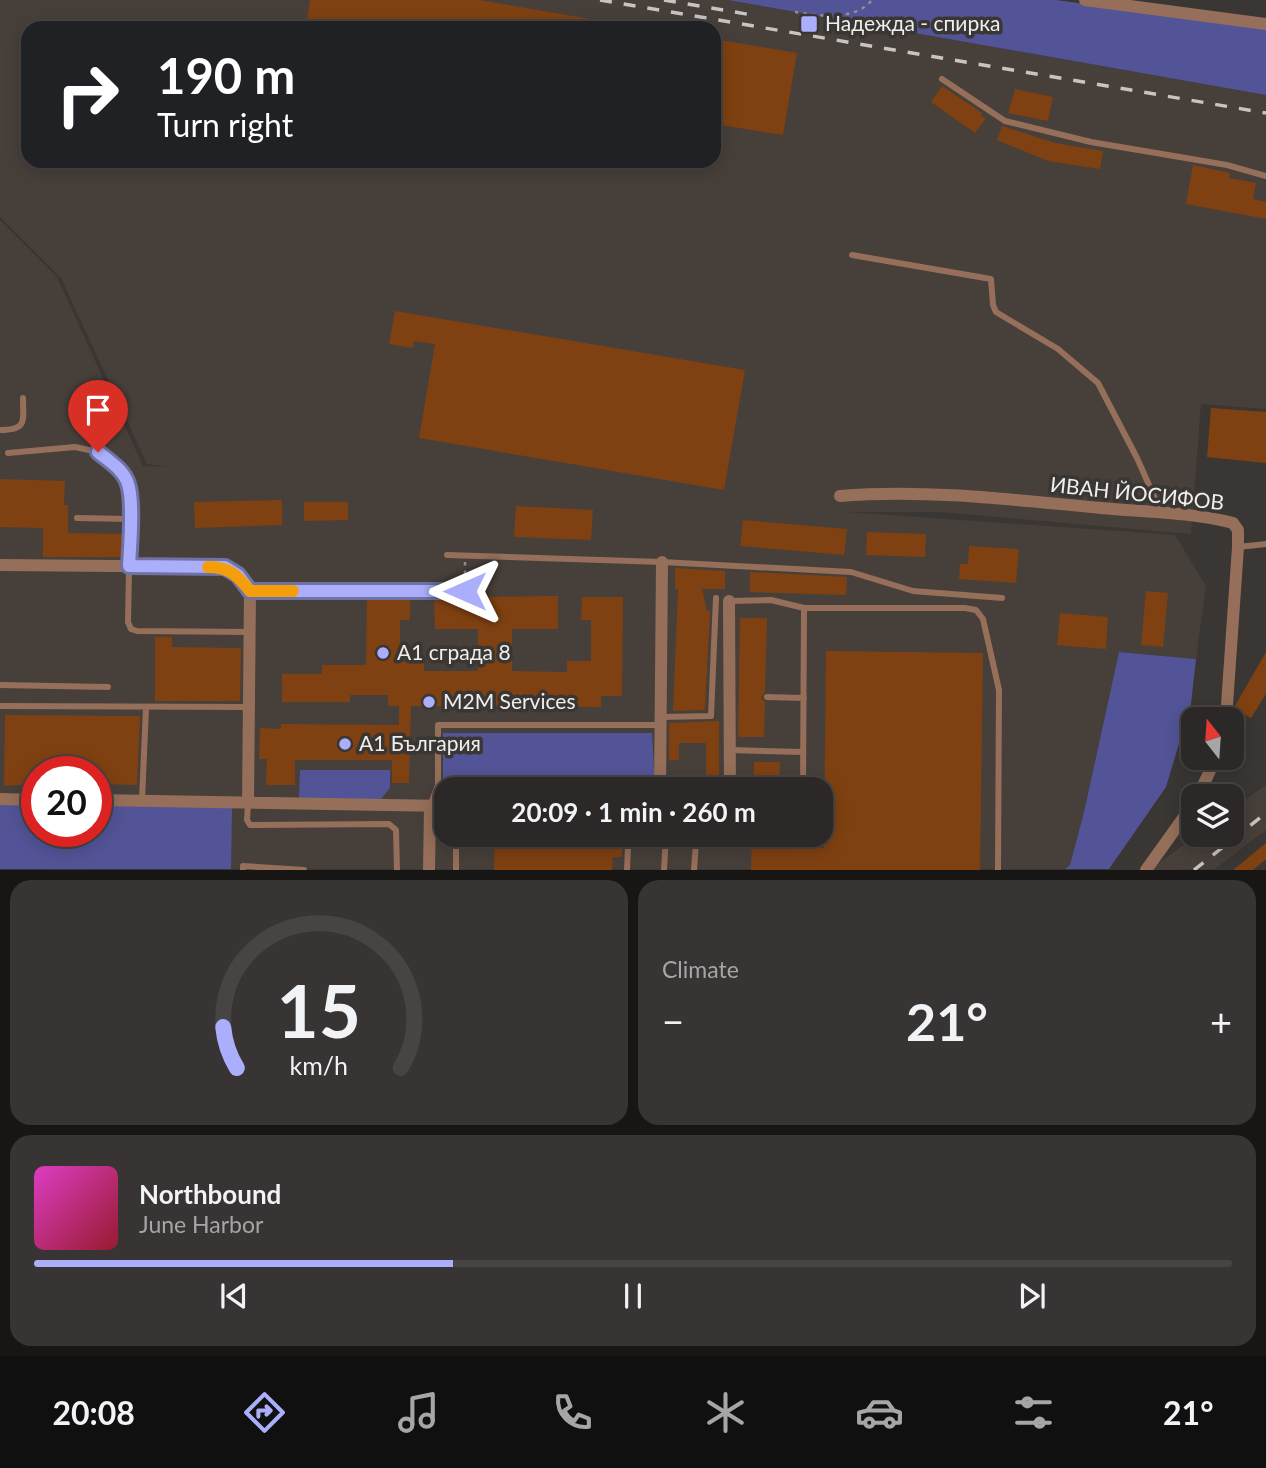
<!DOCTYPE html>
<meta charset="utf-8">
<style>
:root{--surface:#2b2827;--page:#373433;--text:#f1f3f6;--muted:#a6a6a7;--line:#474444;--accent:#abaffb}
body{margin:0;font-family:Lato,sans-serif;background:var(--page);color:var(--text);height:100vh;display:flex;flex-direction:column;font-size:26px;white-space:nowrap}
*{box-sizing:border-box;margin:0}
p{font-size:23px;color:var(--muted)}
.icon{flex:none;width:38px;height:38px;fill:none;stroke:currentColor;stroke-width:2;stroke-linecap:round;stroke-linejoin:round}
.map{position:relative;height:870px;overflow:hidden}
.panel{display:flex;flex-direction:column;gap:10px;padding:10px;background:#181615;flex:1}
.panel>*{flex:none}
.banner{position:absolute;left:21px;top:21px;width:700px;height:147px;border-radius:21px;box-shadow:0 4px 18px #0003,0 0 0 2px var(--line);background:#202124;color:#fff;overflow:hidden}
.needle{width:46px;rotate:343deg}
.tools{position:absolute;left:1181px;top:707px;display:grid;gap:14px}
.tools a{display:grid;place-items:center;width:63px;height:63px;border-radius:14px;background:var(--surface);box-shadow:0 4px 18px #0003,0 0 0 2px var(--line);font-size:35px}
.speed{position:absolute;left:21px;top:756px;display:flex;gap:14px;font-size:35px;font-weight:700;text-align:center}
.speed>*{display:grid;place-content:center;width:91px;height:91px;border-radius:50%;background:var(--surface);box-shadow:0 4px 18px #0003,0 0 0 2px var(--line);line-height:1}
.speed .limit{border:10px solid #d22;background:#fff;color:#111}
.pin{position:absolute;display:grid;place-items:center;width:60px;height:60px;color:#fff;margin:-72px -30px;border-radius:50% 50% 50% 0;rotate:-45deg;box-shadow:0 0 7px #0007}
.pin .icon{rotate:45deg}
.me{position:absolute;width:77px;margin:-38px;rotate:270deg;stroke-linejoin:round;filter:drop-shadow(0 0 5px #0008)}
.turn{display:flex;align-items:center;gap:24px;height:147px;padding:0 21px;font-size:32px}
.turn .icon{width:91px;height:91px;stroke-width:2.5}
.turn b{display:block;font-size:49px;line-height:60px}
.big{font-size:52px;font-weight:700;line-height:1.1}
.panel .card{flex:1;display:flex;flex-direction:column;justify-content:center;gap:10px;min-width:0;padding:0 24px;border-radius:21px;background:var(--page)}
.panel .dial{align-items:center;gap:0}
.dial svg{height:182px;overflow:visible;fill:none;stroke:var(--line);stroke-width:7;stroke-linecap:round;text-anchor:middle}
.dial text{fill:var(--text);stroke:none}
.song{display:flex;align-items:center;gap:21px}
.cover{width:84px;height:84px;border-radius:10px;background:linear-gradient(135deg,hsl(310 70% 55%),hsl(350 70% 35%))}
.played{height:7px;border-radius:4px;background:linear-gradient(90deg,var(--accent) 35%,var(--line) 35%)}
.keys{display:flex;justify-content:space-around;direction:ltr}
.heat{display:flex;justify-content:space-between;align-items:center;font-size:38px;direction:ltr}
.panel .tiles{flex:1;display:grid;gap:10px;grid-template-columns:1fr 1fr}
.card:last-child{grid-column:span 2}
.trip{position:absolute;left:434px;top:777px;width:399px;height:70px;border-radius:21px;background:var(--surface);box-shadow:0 4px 18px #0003,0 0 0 2px var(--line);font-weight:700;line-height:70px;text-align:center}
.tabs{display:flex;height:112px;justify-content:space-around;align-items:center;background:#111010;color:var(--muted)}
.tabs .icon{width:49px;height:49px}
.tabs .on{color:var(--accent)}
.tabs b{font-size:32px;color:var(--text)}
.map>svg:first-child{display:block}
.built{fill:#473f3a;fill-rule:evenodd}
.green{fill:#535497}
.building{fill:#7f4111}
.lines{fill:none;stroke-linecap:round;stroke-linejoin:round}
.path{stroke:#918f8d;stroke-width:2.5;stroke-dasharray:3.5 5;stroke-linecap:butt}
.lane{stroke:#956f59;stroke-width:6}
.street{stroke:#956f59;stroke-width:12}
.rail{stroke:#c7c4c3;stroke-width:3.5;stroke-dasharray:12 12;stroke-linecap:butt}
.route-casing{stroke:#6f72a3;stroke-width:18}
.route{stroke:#abaffb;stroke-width:12}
.slow{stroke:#f59e0b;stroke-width:12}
.poi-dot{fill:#abaffb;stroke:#393634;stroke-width:2.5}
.labels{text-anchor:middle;stroke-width:7;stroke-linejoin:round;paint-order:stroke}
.poi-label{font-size:21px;fill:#f0eeed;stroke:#393634;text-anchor:start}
.street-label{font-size:21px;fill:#f0eeed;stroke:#393634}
</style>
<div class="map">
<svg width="1266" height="870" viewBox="0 0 1266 870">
<rect width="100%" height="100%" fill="#393634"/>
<path class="built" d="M0,0h728l538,95v314l-65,-5 -10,130 -251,-22h-93l328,23 31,51 -10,73 -77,-7 -35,160 -14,53 -5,4h-1065v-649l57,57 86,189 25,1 -21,-3 -86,-186 -61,-61zM28,28h686v133h-686zM37,772h59v59h-59zM446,789h375v46h-375z
M1266,785v45l-51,39 -66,1 48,-35h35v-26z"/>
<path class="green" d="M728,0h328l210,28v67z
M1119,652l77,7 -5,45 -25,83 -57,82h-44l5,-4 14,-53z
M443,733h209l3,55 -209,1v11h-3z
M300,770h90v18l-9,11h-82z
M0,794l37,2v35h59v-32l136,8 -1,62h-231z"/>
<path class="building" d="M310,0h169l135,23v5h-308z
M714,39l83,14 -14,82 -69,-11z
M942,86l40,27 -1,3 5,2 -11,15 -44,-31z
M1015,89l38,8 -5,24 -40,-8z
M1002,126l53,17 48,8 -3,18 -52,-8 -51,-21z
M1193,165l37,8 -1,5 27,5 -3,16 13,3v17l-80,-15z
M395,311l350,59 -21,120 -305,-52 16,-94 -21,-3 -1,7 -24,-4z
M1211,408l55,4v51l-59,-6z
M0,479l65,2 -1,24h4v28l54,1v23h-79v-29l-43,-1z
M282,500v25l-87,3 -1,-26z
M304,502h44v18l-44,1z
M516,506l77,4 -2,30 -77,-3z
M743,520l104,9 -3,26 -104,-9z
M867,532l59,2 -1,23 -59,-2z
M969,546l50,3 -3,34 -57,-4 1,-15h8z
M675,568l50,3v18h-23l5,22h3l-5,99 -32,1 5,-122h-3z
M750,572l97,5 -1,18 -96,-3z
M1146,591l22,2 -5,54 -22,-2z
M558,596v33h-46v42l55,1v-11h24v-41h-10l1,-23h41l-1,99h-21v11l-190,-1 -2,77h-17v-23h-97v25h-29l1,-26h-8l1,-31 21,1v-5l118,1v-19h-11v-11h-38v7h-68v-28h40v-9h44l1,-68h43v23h-10v42h24v9h54v-42h-43l-1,-32z
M1060,613l48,4 -2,32 -49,-4z
M740,618h27l-2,74 -4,6 4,4 -1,35h-26z
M155,637h17v10l69,1 -1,53h-85z
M826,651l157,2 -3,217h-229l1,-35h26l-1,12 47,1z
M1266,652v42l-15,24 -16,-8 1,-6z
M5,715l135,1 -3,69 -41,-1v-12h-59v12l-33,2z
M719,721v68h-49v-14h36v-32h-27v17h-10v-37z
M754,762h26l-1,27h-26z
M495,835h131l-1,7 -3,4v11h-9l-1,13h-118z
M1266,843v16l-13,11h-20z"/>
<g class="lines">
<path class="path" d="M795,12c24,4 60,9 77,-12
M465,562v22"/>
<path class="lane" d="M942,79l63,42 86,21 136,23 39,11
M852,255l139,24 2,26 3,7 62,37 40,34 39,75 24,54
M0,430c28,0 23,-9 23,-32
M8,453l67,-6 23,5 20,16 10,15 2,36 -2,103 3,7 6,2 113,1
M77,518l53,1
M1238,547l28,-3
M447,555l215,7 189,10 62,19 89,7
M250,591h215
M729,601l42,-1 33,8h161l11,2 7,9 16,71 -1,180
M0,685l108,2
M767,697l37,1
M1,706l247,1
M661,717l50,-1 5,-118
M730,750l73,2
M803,789l1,-181
M142,800l4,-92
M248,804l-1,16 3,5 139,-1 7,6 1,40
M430,806l8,-21v-60h223
M666,842h30l-2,28
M243,870v-4l61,4
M456,870v-28
M627,870l1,-23
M664,870l2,-35"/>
<path class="street" d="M1085,0l181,24
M840,496c87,-7 175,4 261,12 43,4 90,4 132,15l5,7v17l-12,172
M0,565l225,2 13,8 12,16 -2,211
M729,601l1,188
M660,789l2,-227
M1198,796l18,-38
M0,799l37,1
M96,800l350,6
M429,870l1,-64
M1146,870l48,-67"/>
<path class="rail" d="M600,0l666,113
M664,0l88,15
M1194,870l72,-57"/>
</g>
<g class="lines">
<defs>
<path id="route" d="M98,452c11,9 26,18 30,32 6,18 2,62 1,82l96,1 13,8 12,16h215"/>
</defs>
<use href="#route" class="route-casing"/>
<use href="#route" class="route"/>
<path class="slow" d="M208,567c21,0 29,8 42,24h43"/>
</g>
<g class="poi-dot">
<rect x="800" y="15" width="18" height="18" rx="3.5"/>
<circle cx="383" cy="653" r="7"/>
<circle cx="429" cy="702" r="7"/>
<circle cx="345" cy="744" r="7"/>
</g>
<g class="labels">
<g class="poi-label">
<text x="825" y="31">Надежда - спирка</text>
<text x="397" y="660">А1 сграда 8</text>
<text x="443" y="709">M2M Services</text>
<text x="359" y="751">А1 България</text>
</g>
<g class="street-label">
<text transform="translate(1137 494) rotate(6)" y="7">ИВАН ЙОСИФОВ</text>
</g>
</g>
</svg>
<div class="tools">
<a><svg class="needle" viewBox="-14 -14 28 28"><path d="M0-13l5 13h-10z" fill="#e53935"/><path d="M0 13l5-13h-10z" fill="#a6a6a7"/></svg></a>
<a><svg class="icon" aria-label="layers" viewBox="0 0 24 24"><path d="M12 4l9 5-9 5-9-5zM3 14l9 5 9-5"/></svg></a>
</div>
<div class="speed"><div class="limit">20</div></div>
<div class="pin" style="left:98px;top:452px;background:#d93025"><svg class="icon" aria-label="arrive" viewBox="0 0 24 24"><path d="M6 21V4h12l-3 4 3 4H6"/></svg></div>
<svg class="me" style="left:465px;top:591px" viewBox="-20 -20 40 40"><path d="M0-17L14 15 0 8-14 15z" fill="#abaffb" stroke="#fff" stroke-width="4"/></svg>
<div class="trip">20:09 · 1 min · 260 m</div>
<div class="banner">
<div class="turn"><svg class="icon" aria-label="right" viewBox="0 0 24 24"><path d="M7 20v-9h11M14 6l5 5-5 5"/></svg><div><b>190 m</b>Turn right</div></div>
</div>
</div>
<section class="panel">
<div class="tiles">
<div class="card dial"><svg viewBox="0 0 100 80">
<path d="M14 69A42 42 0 1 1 86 69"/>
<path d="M14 69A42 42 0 0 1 8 51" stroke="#abaffb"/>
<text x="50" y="56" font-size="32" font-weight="700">15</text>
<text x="50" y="72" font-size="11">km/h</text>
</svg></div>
<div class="card"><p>Climate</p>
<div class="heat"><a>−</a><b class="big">21°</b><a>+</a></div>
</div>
<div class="card">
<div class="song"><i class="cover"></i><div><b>Northbound</b><p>June Harbor</p></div></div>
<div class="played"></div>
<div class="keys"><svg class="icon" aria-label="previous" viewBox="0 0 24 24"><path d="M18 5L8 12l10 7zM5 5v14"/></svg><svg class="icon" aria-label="pause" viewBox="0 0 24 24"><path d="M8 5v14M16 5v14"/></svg><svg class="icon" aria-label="next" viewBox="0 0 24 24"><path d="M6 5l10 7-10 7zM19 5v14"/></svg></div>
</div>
</div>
</section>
<nav class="tabs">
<b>20:08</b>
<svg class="icon on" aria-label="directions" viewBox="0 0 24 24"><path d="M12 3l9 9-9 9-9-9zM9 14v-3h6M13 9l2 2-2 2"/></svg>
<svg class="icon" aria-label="music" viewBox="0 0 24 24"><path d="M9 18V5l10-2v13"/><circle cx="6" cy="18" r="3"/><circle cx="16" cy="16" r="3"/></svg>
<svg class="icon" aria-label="phone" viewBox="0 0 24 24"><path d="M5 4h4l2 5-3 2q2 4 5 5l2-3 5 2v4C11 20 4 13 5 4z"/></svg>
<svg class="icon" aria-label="climate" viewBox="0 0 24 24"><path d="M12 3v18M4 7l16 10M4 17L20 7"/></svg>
<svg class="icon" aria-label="car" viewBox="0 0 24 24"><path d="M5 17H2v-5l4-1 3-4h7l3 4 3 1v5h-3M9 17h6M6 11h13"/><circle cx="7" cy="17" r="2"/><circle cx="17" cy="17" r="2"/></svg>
<svg class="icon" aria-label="filters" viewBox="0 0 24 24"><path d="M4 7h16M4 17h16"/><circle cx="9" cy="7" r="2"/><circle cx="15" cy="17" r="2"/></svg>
<b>21°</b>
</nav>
